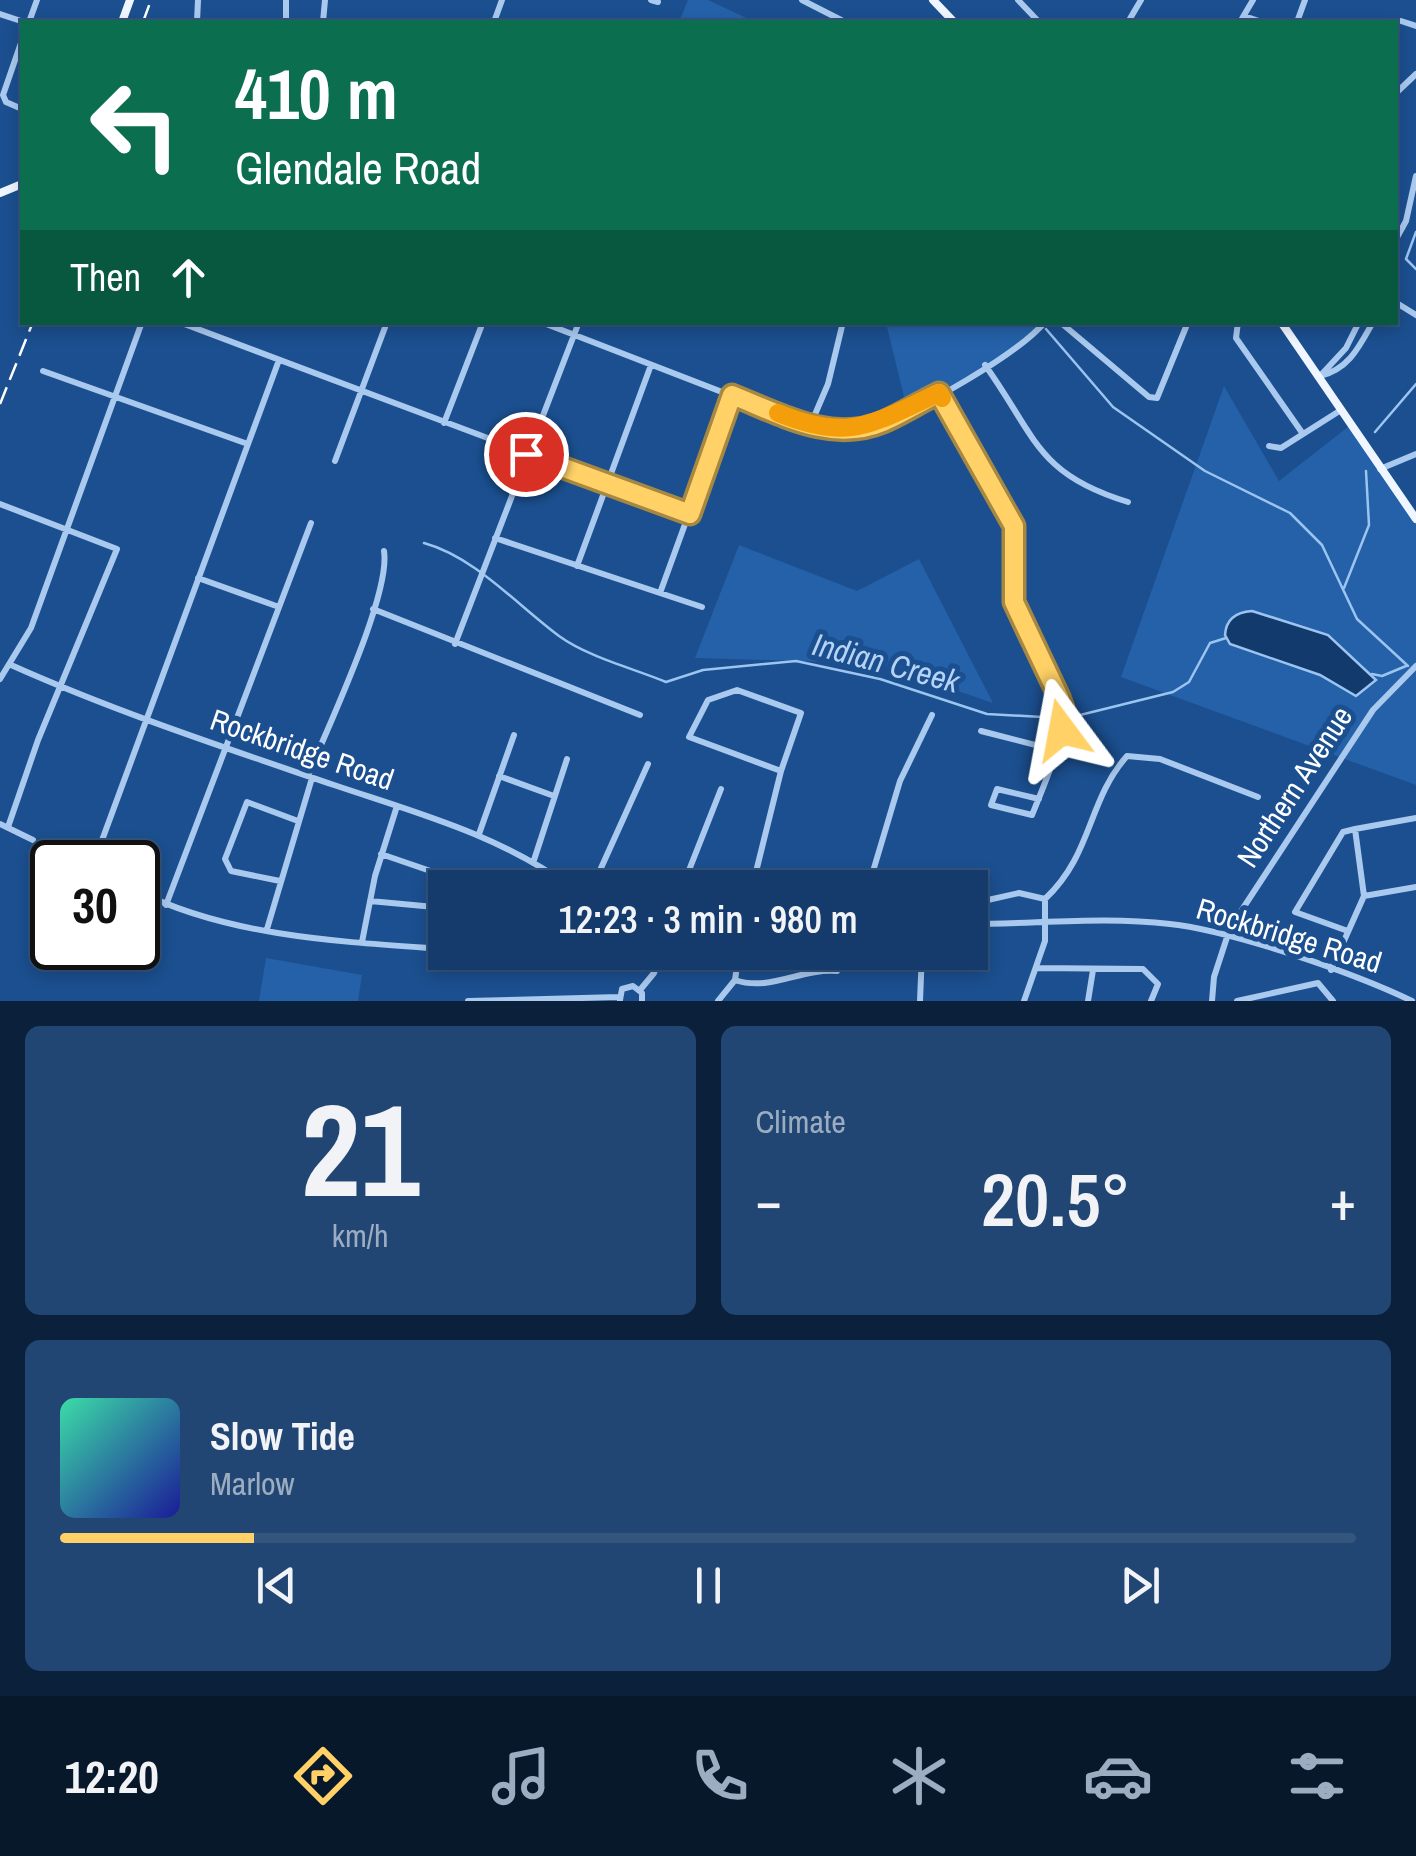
<!DOCTYPE html>
<meta charset="utf-8">
<style>
:root{--surface:#143b6b;--page:#214673;--text:#f1f3f6;--muted:#9dadc1;--line:#33557e;--accent:#ffd166}
body{margin:0;font-family:"Archivo Narrow",sans-serif;background:var(--page);color:var(--text);height:100vh;display:flex;flex-direction:column;font-size:38px;white-space:nowrap}
*{box-sizing:border-box;margin:0}
p{font-size:32px;color:var(--muted)}
.icon{flex:none;width:55px;height:55px;fill:none;stroke:currentColor;stroke-width:2;stroke-linecap:round;stroke-linejoin:round}
.map{position:relative;height:1001px;overflow:hidden}
.drawer{display:flex;flex-direction:column;gap:25px;padding:25px;background:#0b203b;flex:1}
.drawer>*{flex:none}
.top-card{position:absolute;left:20px;top:20px;width:1378px;height:305px;border-radius:0px;box-shadow:0 5px 15px #0003,0 0 0 2px var(--line);background:#0b6e4f;color:#fff;overflow:hidden}
.speed{position:absolute;left:30px;top:840px;display:flex;gap:20px;font-size:50px;font-weight:700;text-align:center}
.speed>*{display:grid;place-content:center;width:130px;height:130px;border-radius:50%;background:var(--surface);box-shadow:0 5px 15px #0003,0 0 0 2px var(--line);line-height:1}
.speed .limit{border:5px solid #111;border-radius:15px;background:#fff;color:#111}
.pin{position:absolute;display:grid;place-items:center;width:85px;height:85px;color:#fff;margin:-42px;border:5px solid #fff;border-radius:50%;box-shadow:0 2px 10px #0007}
.me{position:absolute;width:110px;margin:-55px;rotate:347deg;stroke-linejoin:round;filter:drop-shadow(0 0 8px #0008)}
.turn{display:flex;align-items:center;gap:35px;height:210px;padding:0 50px;font-size:45px}
.turn .icon{width:130px;height:130px;stroke-width:2.5}
.turn b{display:block;font-size:70px;line-height:85px}
.then{display:flex;align-items:center;height:95px;padding:0 50px;background:#0003;gap:20px;font-size:38px}
.big{font-size:75px;font-weight:600;line-height:1.1}
.drawer .widget{flex:1;display:flex;flex-direction:column;justify-content:center;gap:15px;min-width:0;padding:0 35px;border-radius:15px;background:var(--page)}
.drawer .dial{align-items:center;gap:0}
.dial b{font-size:130px;line-height:1}
.song{display:flex;align-items:center;gap:30px}
.cover{width:120px;height:120px;border-radius:15px;background:linear-gradient(135deg,hsl(160 70% 55%),hsl(240 70% 35%))}
.played{height:10px;border-radius:5px;background:linear-gradient(90deg,var(--accent) 15%,var(--line) 15%)}
.keys{display:flex;justify-content:space-around;direction:ltr}
.heat{display:flex;justify-content:space-between;align-items:center;font-size:55px;direction:ltr}
.drawer .tiles{flex:1;display:grid;gap:25px;grid-template-columns:1fr 1fr}
.widget:last-child{grid-column:span 2}
.trip{position:absolute;left:428px;top:870px;width:560px;height:100px;border-radius:0px;background:var(--surface);box-shadow:0 5px 15px #0003,0 0 0 2px var(--line);font-weight:600;line-height:100px;text-align:center}
.dock{display:flex;height:160px;justify-content:space-around;align-items:center;background:#08182b;color:var(--muted)}
.dock .icon{width:70px;height:70px}
.dock .selected{color:var(--accent)}
.dock b{font-size:45px;color:var(--text)}
.map>svg:first-child{display:block}
.green{fill:#2461a8}
.water{fill:#123a6d;stroke:#9cc4f0;stroke-width:2.5}
.lines{fill:none;stroke-linecap:round;stroke-linejoin:round}
.stream{stroke:#9cc4f0;stroke-width:2.5}
.minor{stroke:#a9c9ee;stroke-width:6}
.major{stroke:#f0f6ff;stroke-width:8}
.rail{stroke:#fff;stroke-width:2.5;stroke-dasharray:18 8;stroke-linecap:butt}
.route-casing{stroke:#a68842;stroke-width:25}
.route{stroke:#ffd166;stroke-width:18}
.slow{stroke:#f59e0b;stroke-width:18}
.labels{text-anchor:middle;stroke-width:10;stroke-linejoin:round;paint-order:stroke}
.street-label{font-size:30px;fill:#fff;stroke:#1b4f8f}
.water-label{font-size:32px;font-style:italic;fill:#b5d3f5;stroke:#1b4f8f}
</style>
<div class="map">
<svg width="1416" height="1001" viewBox="0 0 1416 1001">
<rect width="100%" height="100%" fill="#1b4f8f"/>
<path class="green" d="M688,0h20l47,22h-76z
M886,323h161l-36,31 -104,55z
M1224,386l55,95 74,-58 63,90v272l-295,-108z
M739,545l118,46 62,-32 74,144 -118,-40 -180,-5z
M266,958l96,17 -4,26h-99z"/>
<path class="water" d="M1252,611l76,24 48,45 -20,16 -36,-21 -90,-31 -5,-9c1,-16 12,-23 27,-24z"/>
<g class="lines">
<path class="stream" d="M1416,232l-10,27 10,10
M1046,329l67,78 92,64 85,42 32,32 35,74 51,47
M1375,432l41,-48
M424,543c51,14 93,62 135,93 29,21 73,32 107,46l37,-12 93,-9 84,18 107,35 73,4
M1344,588l25,-63 -3,-54
M1372,674l10,2 24,-10
M1068,718l105,-26 16,-10 21,-39 16,-5"/>
<path class="minor" d="M286,0v22
M651,0l7,2
M802,0l43,22
M1018,0l21,22
M0,14l24,8
M1244,16l18,6
M1401,21l15,5
M29,22l8,-22
M197,22l1,-22
M323,22l2,-22
M494,22l8,-22
M1128,22l13,-22
M1240,22l13,-22
M1297,22l8,-22
M22,40l-19,55 3,7 16,7
M1395,94l21,-20
M1395,241l11,-20 10,-45
M1395,302l21,13
M179,322l511,192
M541,322l269,104c24,5 46,6 69,-2 42,-15 138,-69 166,-102
M1060,322l89,75 8,1 31,-76
M1238,322l-2,16 67,96
M985,365c51,71 51,109 143,137
M43,371l202,72
M1320,376c29,-7 39,-29 53,-54
M1320,376l26,-28 13,-26
M939,393l74,133 1,76 51,111c-5,35 -20,70 -33,102l-41,-10 6,-16 42,10
M444,423l39,-101
M810,426l18,-42 15,-62
M1269,446l12,2 60,-38
M335,461l52,-139
M1380,469l36,-15
M0,504l117,45 -79,191 -30,87
M495,538l207,69
M577,566l74,-201
M198,578l81,29
M660,593l72,-198
M373,609l267,106
M455,644l124,-322
M11,665c105,47 215,83 323,120 83,28 166,50 238,103
M0,679l31,-51 111,-306
M737,690l64,23 -20,58 -92,-34 19,-37z
M981,731l74,19
M308,776c19,-48 83,-181 76,-225
M499,776l55,20
M0,824l33,16
M479,834l35,-99
M46,846l36,16
M381,854l99,34
M534,860l33,-101
M94,862l185,-502
M280,881l-49,-10 -6,-12 22,-57 51,19
M592,888l56,-124
M682,888l39,-99
M752,888l29,-117
M868,888l32,-107 32,-66
M138,891c91,46 206,51 307,58
M1364,896l52,-9
M370,901l75,7
M970,904l49,-11 26,6
M166,905l145,-382
M970,924c66,0 135,-8 200,0 63,7 184,49 242,77
M267,929l45,-151
M1345,930l-50,-18 48,-80 12,-3
M362,942l13,-66 22,-70
M1037,968l106,1 15,15 -7,17
M1331,970l33,-74 -9,-67 61,-11
M735,980c35,12 66,-12 102,-9
M640,990l14,-17 7,-21
M620,1000l2,-11 11,-3 9,7v8
M468,1001l151,-4
M718,1001l17,-21 4,-28
M920,1001l2,-49
M1024,1001l21,-60v-42c48,-45 42,-98 82,-143l33,3 98,38
M1088,1001l5,-31
M1212,1001l2,-24 16,-49 143,-218 43,-44
M1237,1001l81,-18 15,18"/>
<path class="major" d="M933,0l21,22
M122,22l8,-22
M0,193l22,-9
M1281,322l135,197"/>
<path class="rail" d="M143,22l8,-22
M0,404l33,-82"/>
</g>
<g class="lines">
<defs>
<path id="route" d="M526,454l164,60 42,-119c48,19 99,49 151,27 19,-8 37,-20 56,-29l75,133v76l45,95 6,17 -3,16"/>
</defs>
<use href="#route" class="route-casing"/>
<use href="#route" class="route"/>
<path class="slow" d="M778,413c73,30 94,10 161,-20l3,5"/>
</g>
<g class="labels">
<g class="street-label">
<text transform="translate(302 750) rotate(19)" y="10">Rockbridge Road</text>
<text transform="translate(1295 787) rotate(-57)" y="10">Northern Avenue</text>
<text transform="translate(1289 936) rotate(17)" y="10">Rockbridge Road</text>
</g>
<g class="water-label">
<text transform="translate(886 663) rotate(15)" y="11">Indian Creek</text>
</g>
</g>
</svg>
<div class="speed"><div class="limit">30</div></div>
<div class="pin" style="left:526px;top:454px;background:#d93025"><svg class="icon" aria-label="arrive" viewBox="0 0 24 24"><path d="M6 21V4h12l-3 4 3 4H6"/></svg></div>
<svg class="me" style="left:1062px;top:730px" viewBox="-20 -20 40 40"><path d="M0-17L14 15 0 8-14 15z" fill="#ffd166" stroke="#fff" stroke-width="4"/></svg>
<div class="trip">12:23 · 3 min · 980 m</div>
<div class="top-card">
<div class="turn"><svg class="icon" aria-label="left" viewBox="0 0 24 24"><path d="M17 20v-9H6M10 6l-5 5 5 5"/></svg><div><b>410 m</b>Glendale Road</div></div>
<div class="then">Then<svg class="icon" aria-label="ahead" viewBox="0 0 24 24"><path d="M12 20V5M6 11l6-6 6 6"/></svg></div>
</div>
</div>
<section class="drawer">
<div class="tiles">
<div class="widget dial"><b>21</b><p>km/h</p></div>
<div class="widget"><p>Climate</p>
<div class="heat"><a>−</a><b class="big">20.5°</b><a>+</a></div>
</div>
<div class="widget">
<div class="song"><i class="cover"></i><div><b>Slow Tide</b><p>Marlow</p></div></div>
<div class="played"></div>
<div class="keys"><svg class="icon" aria-label="previous" viewBox="0 0 24 24"><path d="M18 5L8 12l10 7zM5 5v14"/></svg><svg class="icon" aria-label="pause" viewBox="0 0 24 24"><path d="M8 5v14M16 5v14"/></svg><svg class="icon" aria-label="next" viewBox="0 0 24 24"><path d="M6 5l10 7-10 7zM19 5v14"/></svg></div>
</div>
</div>
</section>
<nav class="dock">
<b>12:20</b>
<svg class="icon selected" aria-label="directions" viewBox="0 0 24 24"><path d="M12 3l9 9-9 9-9-9zM9 14v-3h6M13 9l2 2-2 2"/></svg>
<svg class="icon" aria-label="music" viewBox="0 0 24 24"><path d="M9 18V5l10-2v13"/><circle cx="6" cy="18" r="3"/><circle cx="16" cy="16" r="3"/></svg>
<svg class="icon" aria-label="phone" viewBox="0 0 24 24"><path d="M5 4h4l2 5-3 2q2 4 5 5l2-3 5 2v4C11 20 4 13 5 4z"/></svg>
<svg class="icon" aria-label="climate" viewBox="0 0 24 24"><path d="M12 3v18M4 7l16 10M4 17L20 7"/></svg>
<svg class="icon" aria-label="car" viewBox="0 0 24 24"><path d="M5 17H2v-5l4-1 3-4h7l3 4 3 1v5h-3M9 17h6M6 11h13"/><circle cx="7" cy="17" r="2"/><circle cx="17" cy="17" r="2"/></svg>
<svg class="icon" aria-label="filters" viewBox="0 0 24 24"><path d="M4 7h16M4 17h16"/><circle cx="9" cy="7" r="2"/><circle cx="15" cy="17" r="2"/></svg>
</nav>
